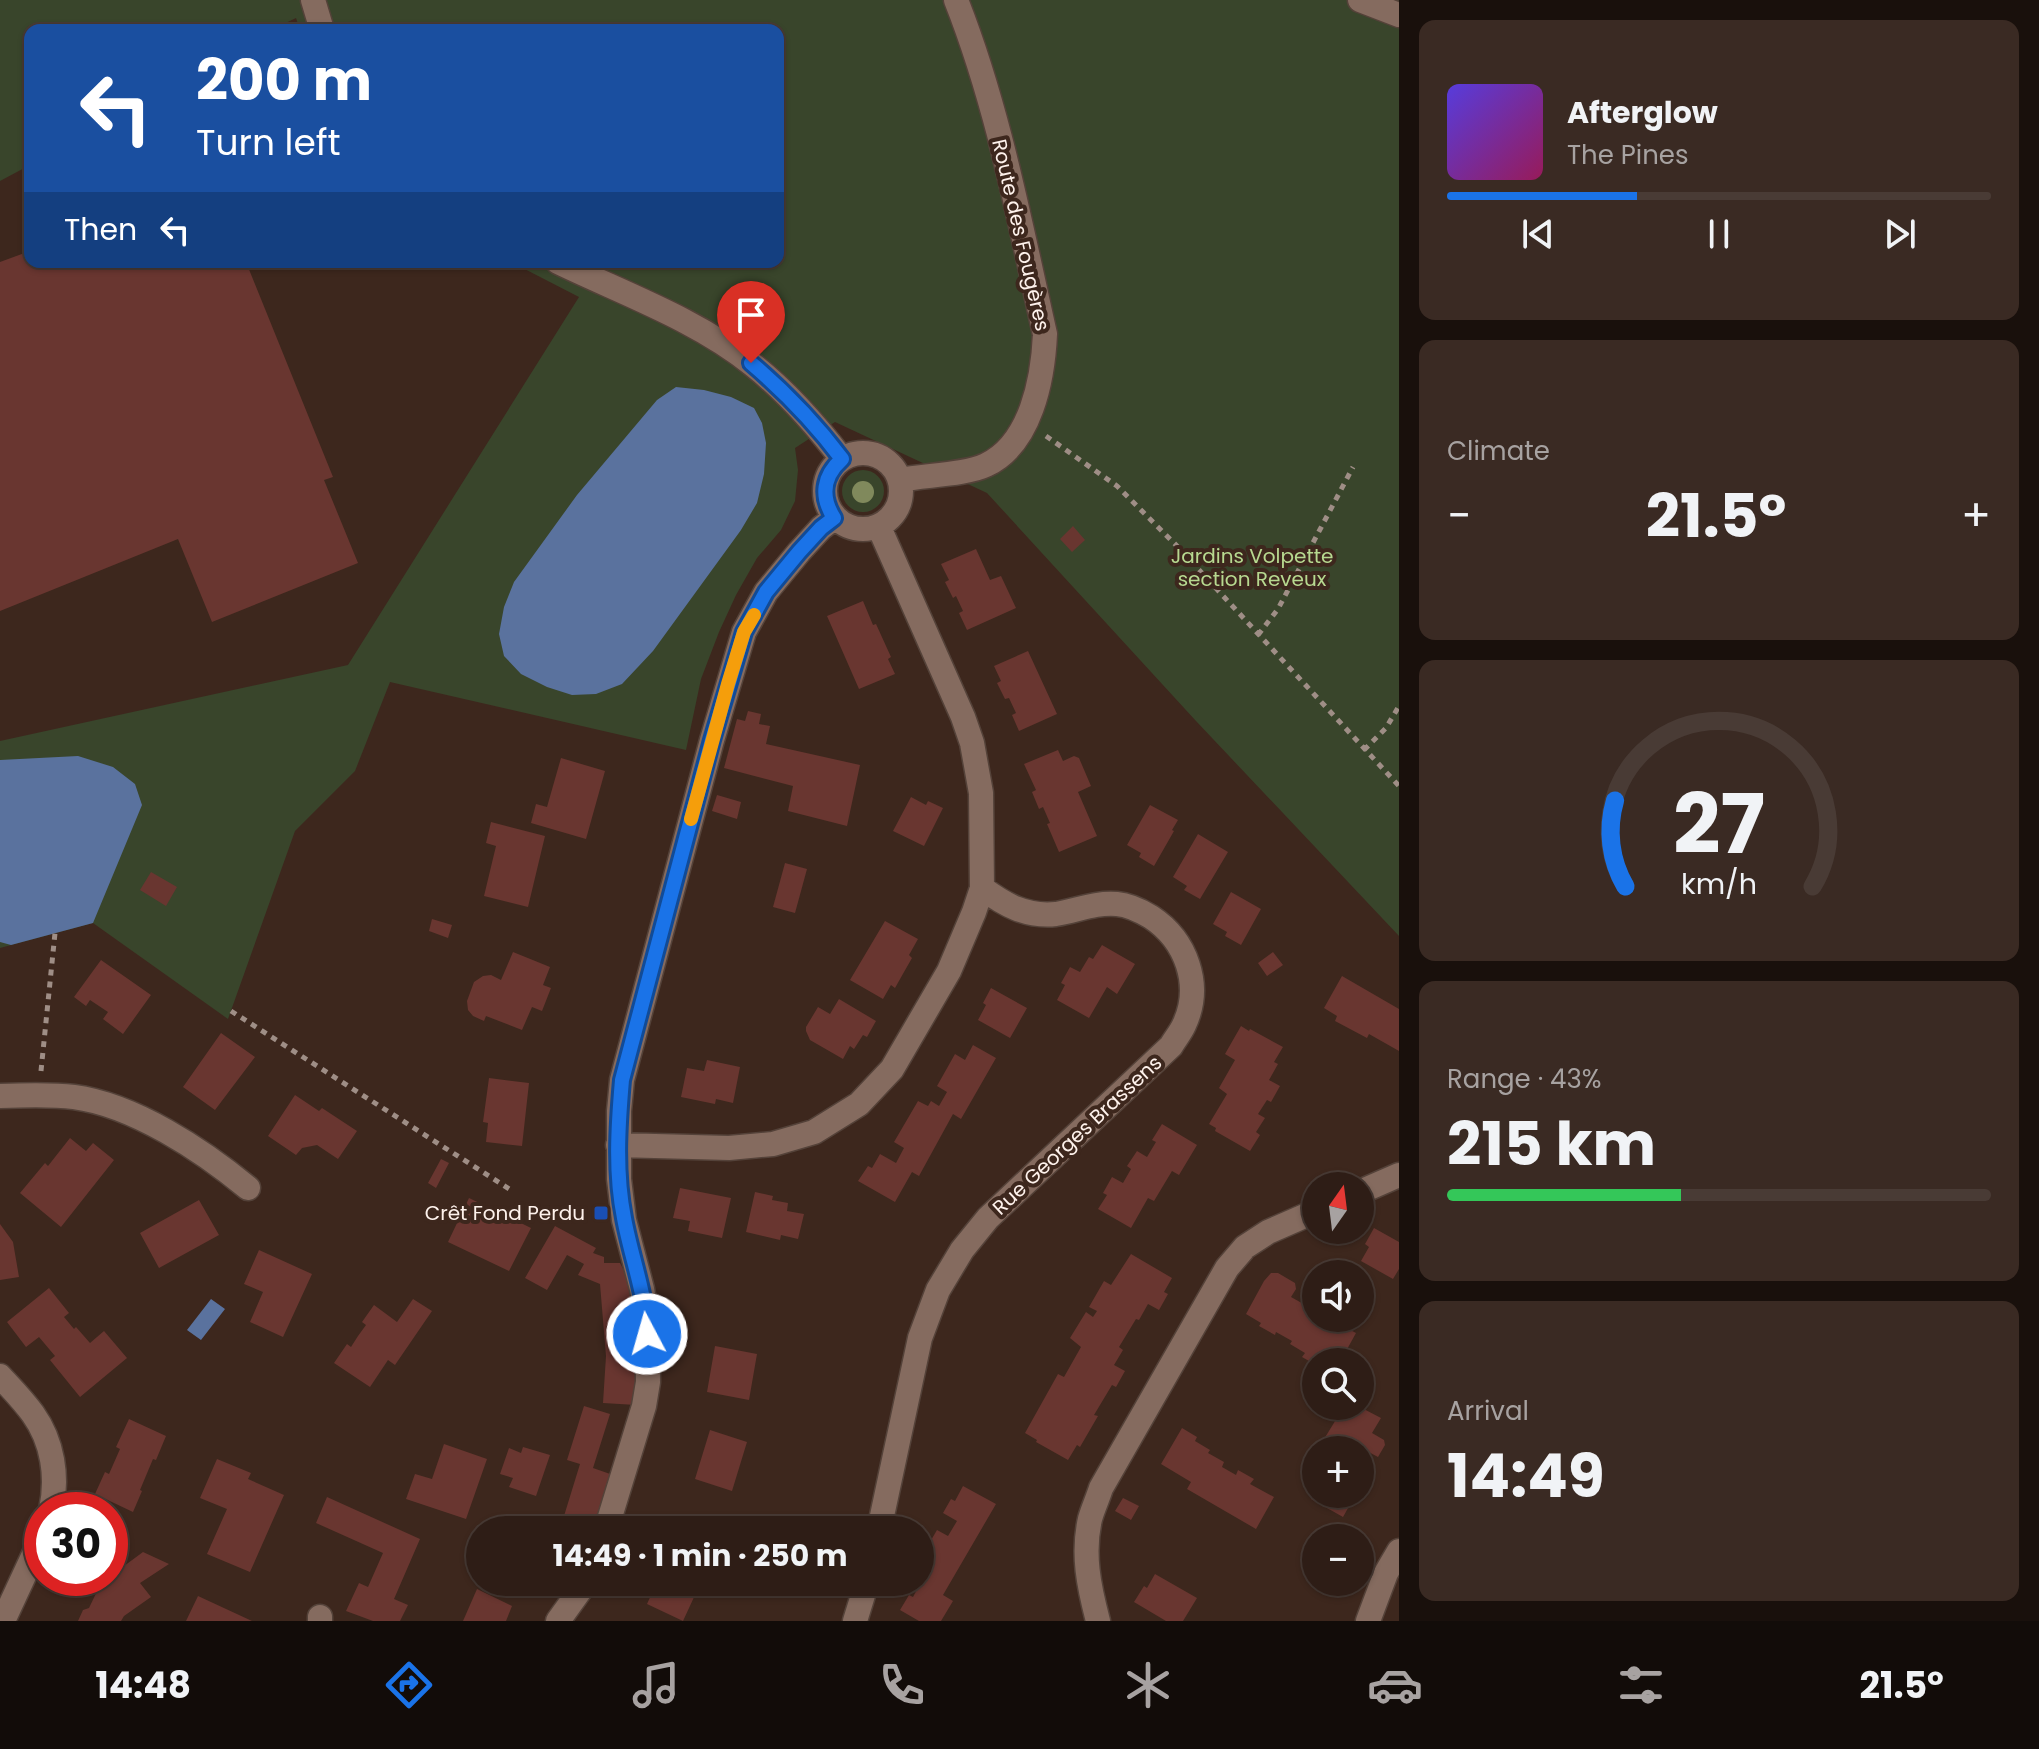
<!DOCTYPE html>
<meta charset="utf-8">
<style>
:root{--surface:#2e1d16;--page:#3a2a23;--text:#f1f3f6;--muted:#a7a2a1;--line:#493b35;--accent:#1a73e8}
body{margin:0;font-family:Poppins,sans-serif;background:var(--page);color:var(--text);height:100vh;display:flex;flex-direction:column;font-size:30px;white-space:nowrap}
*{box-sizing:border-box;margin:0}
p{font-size:26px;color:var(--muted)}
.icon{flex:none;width:44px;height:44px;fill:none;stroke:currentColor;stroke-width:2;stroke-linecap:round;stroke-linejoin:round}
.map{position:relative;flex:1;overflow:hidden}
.drawer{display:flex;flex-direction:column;gap:20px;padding:20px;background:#19100c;width:640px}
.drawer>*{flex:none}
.banner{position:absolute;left:24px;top:24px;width:760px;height:244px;border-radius:16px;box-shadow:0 2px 6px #0004,0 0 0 2px var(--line);background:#1a4fa0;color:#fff;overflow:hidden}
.needle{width:52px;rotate:14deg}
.buttons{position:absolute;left:1302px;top:1172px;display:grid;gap:16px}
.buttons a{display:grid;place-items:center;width:72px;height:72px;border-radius:50%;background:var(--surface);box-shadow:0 2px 6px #0004,0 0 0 2px var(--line);font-size:40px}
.speed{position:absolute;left:24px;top:1492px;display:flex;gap:16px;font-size:40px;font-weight:700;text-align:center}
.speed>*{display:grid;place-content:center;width:104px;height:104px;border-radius:50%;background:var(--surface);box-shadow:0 2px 6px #0004,0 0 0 2px var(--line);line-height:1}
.speed .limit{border:12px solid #d22;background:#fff;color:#111}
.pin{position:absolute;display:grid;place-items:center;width:68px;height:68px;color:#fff;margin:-82px -34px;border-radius:50% 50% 50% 0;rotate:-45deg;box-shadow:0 0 8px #0007}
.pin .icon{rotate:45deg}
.me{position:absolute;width:88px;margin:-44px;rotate:354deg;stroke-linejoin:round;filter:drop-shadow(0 0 6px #0008)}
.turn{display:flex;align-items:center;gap:28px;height:168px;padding:0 40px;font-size:36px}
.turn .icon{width:104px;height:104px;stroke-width:2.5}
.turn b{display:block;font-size:56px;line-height:68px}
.then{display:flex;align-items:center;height:76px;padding:0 40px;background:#0003;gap:16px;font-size:30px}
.big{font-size:60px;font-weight:700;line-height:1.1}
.drawer .tile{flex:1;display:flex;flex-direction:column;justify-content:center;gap:12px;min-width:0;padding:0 28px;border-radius:16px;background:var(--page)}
.drawer .dial{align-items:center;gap:0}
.dial svg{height:208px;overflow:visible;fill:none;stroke:var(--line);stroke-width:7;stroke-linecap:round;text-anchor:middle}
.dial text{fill:var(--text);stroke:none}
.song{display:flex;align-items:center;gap:24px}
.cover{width:96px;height:96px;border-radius:12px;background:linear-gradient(135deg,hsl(250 70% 55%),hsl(330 70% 35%))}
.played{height:8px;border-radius:4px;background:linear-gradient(90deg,var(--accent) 35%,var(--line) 35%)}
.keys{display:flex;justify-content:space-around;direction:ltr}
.heat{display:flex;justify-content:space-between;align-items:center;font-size:44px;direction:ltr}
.charge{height:12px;border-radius:6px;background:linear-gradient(90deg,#34c759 43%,var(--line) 0)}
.trip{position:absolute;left:466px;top:1516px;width:468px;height:80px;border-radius:40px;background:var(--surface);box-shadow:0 2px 6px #0004,0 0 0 2px var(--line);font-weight:700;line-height:80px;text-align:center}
.tabs{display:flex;height:128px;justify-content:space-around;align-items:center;background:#120c09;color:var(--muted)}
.tabs .icon{width:56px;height:56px}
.tabs .selected{color:var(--accent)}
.tabs b{font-size:36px;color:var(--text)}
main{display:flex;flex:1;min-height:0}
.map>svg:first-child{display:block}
.green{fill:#39452b}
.water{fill:#5a729e}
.building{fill:#693630}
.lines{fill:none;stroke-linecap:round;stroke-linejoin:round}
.minor-casing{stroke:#544239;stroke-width:27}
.path{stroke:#9f8e86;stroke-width:5;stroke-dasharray:6 6;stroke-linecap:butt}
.minor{stroke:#856b5f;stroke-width:24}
.tree{fill:#80895c}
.route-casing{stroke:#114b97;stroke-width:20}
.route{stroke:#1a73e8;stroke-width:14}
.slow{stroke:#f59e0b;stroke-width:14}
.transit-dot{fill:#1a4fb4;stroke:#3d271d;stroke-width:3}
.labels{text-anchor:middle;stroke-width:8;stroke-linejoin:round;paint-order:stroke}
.street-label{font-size:20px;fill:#fef2ec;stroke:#3d271d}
.park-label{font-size:20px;fill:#b7d990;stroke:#3d271d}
.poi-label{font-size:20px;fill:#fef2ec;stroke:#3d271d;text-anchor:end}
</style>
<main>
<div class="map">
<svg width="1399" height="1621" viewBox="0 0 1399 1621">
<rect width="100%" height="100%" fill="#3d271d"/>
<path class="green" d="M0,0h1399v936l-203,-215 -209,-228 -152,-71 -40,26 3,22 -3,31 -14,29 -24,28 -21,37 -17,37 -18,47 -15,71 -296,-68 -35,89 -60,60 -67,188 -135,-96 -93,25v-207l348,-76 231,-368 -68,-35h267v-232h-478l-4,-12 -25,12h-241v135l-30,16z
M842 491a21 21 0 1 1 42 0a21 21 0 1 1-42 0Z"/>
<path class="water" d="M676,387l28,3 27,7 23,11 8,15 4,20 -2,31 -7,29 -16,27 -88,121 -31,33 -26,10 -24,1 -25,-8 -26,-13 -17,-18 -5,-22 5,-27 10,-25 63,-87 80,-95z
M78,756l35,11 22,17 7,21 -49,118 -82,22 -11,-3v-182z
M211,1299l14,10 -24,31 -14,-10z"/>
<path class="building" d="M30,251v11h216l87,215 -9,3 34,83 -146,59 -34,-83 -178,72v-349z
M1073,526l12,14 -13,12 -12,-13z
M976,549l14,31 11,-4 15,32 -49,22 -8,-17 4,-2 -7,-15 -3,2 -8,-16 4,-2 -8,-16z
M863,601l10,24 3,-1 15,33 -3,2 7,15 -36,15 -32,-73z
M1028,651l29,63 -38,17 -7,-16 4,-2 -7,-15 -4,1 -8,-16 4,-2 -7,-15z
M748,711l13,3 -2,10 11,2 -4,18 94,21 -13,61 -59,-15 5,-25 -69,-18 13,-49 8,2z
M1058,750l5,11 11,-5 5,2 12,28 -13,6 19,44 -38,16 -12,-28 3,-1 -7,-16 -4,2 -7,-17 4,-2 -12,-26z
M561,758l44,13 -19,68 -55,-16 5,-19 11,3z
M717,795l24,7 -4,17 -25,-8z
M911,797l15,8 2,-4 15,7 -19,38 -31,-15z
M1150,805l28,15 -6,10 2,1 -20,35 -15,-9 2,-4 -14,-8z
M491,822l54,14 -17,71 -44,-11 12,-50 -10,-3z
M1198,834l30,18 -28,47 -16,-9 3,-4 -14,-9z
M785,863l22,6 -12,44 -22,-6z
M151,872l26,15 -11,19 -26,-16z
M1231,892l30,17 -20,36 -16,-9 2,-4 -14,-8z
M432,919l20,6 -4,13 -19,-7z
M885,921l33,18 -9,16 3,3 -8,14 -9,16 -4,-3 -8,14 -33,-19z
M1102,945l33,19 -18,30 -10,-7 -18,31 -32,-18 8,-15 -4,-2 9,-16 10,5 9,-15 4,2z
M513,952l37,15 -7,18 8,3 -9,23 -10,-4 -10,23 -36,-14 -2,5 -11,-5 -5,-6 -1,-9 7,-19 9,-6 8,-1 10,5z
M1273,952l10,13 -16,11 -9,-13z
M101,960l50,35 -28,39 -20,-15 5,-7 -18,-12 -4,6 -12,-9z
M1342,976l57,33v42l-30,-17 -2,4 -32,-17 2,-5 -13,-8z
M991,988l36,20 -17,30 -32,-18 8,-15 -3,-2z
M839,999l37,22 -9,16 -4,-2 -9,14 -4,-3 -7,13 -33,-19 -4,-9v-4l12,-20 12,7z
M1241,1026l8,5 1,-2 33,18 -9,15 4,2 -9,16 11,6 -9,16 -4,-2 -9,14 7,4 -9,14 4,3 -10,16 -35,-20 1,-3 -7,-4 18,-30 -8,-6 16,-28 -10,-6z
M221,1033l34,24 -40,53 -32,-23z
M973,1045l23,13 -35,61 -8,-5 -34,62 -7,-4 -17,30 -37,-21 10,-15 4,2 8,-14 16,9 8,-15 -10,-6 24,-41 10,5 3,-5 8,5 8,-14 -10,-6 18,-32 10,6z
M707,1060l33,7 -7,36 -17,-4 -1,5 -34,-7 6,-29 17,3z
M489,1078l40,5 -7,63 -36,-4 2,-19 -5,-1z
M295,1095l24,16 3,-3 35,23 -19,28 -21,-14 -15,3 -6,7 -28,-19z
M1162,1124l35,21 -18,30 -7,-4 -18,30 -6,-3 -17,30 -33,-19 9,-14 -4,-2 9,-16 11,6 8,-14 -4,-3 10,-15 10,6 9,-15 -4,-2z
M70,1138l16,13 7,-8 21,17 -53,67 -41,-34 25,-30 3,3z
M441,1159l8,4 -13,25 -8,-5z
M680,1188l51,10 -9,40 -34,-7 2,-10 -17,-3z
M755,1192l18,4 -1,4 16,3 -1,8 17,3 -6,25 -17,-4 -1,5 -34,-8z
M469,1198l62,30 -22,43 -61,-29z
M199,1200l20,35 -60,33 -19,-35z
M0,1224l13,18 6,35 -19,3z
M555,1226l41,22 -3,5 11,4v6h16l11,21 7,69 -2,52 -33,-2 3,-47 -6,-72 -22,-9 6,-11 -17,-9 -20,35 -22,-12z
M1374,1228l25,14v27l-6,10 -32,-18 8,-14 -4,-3z
M259,1250l53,24 -29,63 -33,-15 13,-30 -19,-8z
M1131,1254l41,24 -8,14 4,2 -9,16 -11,-6 -9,16 -3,-1 -17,28 4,3 -9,15 11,6 -9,16 -4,-2 -18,30 4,1 -18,31 -3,-2 -9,15 -32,-18 1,-2 -12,-7 33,-59 6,3 17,-30 -11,-9 16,-26 7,5 4,-6 -8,-4 15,-26 7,4z
M1271,1273h7l17,10 1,6 -5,8 25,14v7h12l28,15 -16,29h-24v3l-14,-8 3,-4 -15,-9 2,-3 -16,-9 -1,3 -16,-9 2,-3 -15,-9 18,-33z
M49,1288l20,25 -5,4 10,12 2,-2 14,16 14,-12 23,27 -47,39 -30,-37 5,-4 -16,-19 -13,10 -19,-25z
M413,1299l19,12 -37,54 -7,-5 -18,27 -36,-24 13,-19 4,3 7,-11 8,-11 -4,-3 12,-17 23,17z
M715,1346l42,8 -8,46 -42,-8z
M584,1406l26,8 -17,54 20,7 -18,55h-32l-3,-1 20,-65 -13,-4z
M1358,1406l23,12 -9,15 12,7 1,5 -7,12 -15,-8 -3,5v-4h-29l-10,-6 19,-31 10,6z
M129,1419l37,17 -10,24 -3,-1 -13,31 2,1 -9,21 -38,-18 10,-22 4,2 11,-25 -4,-2z
M1182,1428l15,9 -2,4 15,9 -2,3 16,9 -2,5 14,8 2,-5 16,9 -4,5 24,13 -18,32 -69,-40 4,-7 -30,-18z
M710,1430l37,12 -15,49 -37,-12z
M444,1444l43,15 -21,60 -60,-20 9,-25 17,5z
M523,1447l27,8 -14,41 -27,-9 4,-9 -13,-4 9,-26 12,5z
M217,1459l34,14 -3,6 36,16 -34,77 -43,-18 20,-45 -27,-11z
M963,1486l33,18 -53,91 10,6 -12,20h-22l-19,-11 9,-15 4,2 16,-30 -9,-4v-4l17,-29 11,6 9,-15 -14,-8 8,-14 4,2z
M1316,1489v5h40l-13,23 -32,-18z
M327,1497l93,42 -26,60 14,6 -8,16h-27l-27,-10 13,-28 9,4 15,-34 -67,-30z
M1123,1498l16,8 -8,14 -16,-9z
M143,1552l26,12 -29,19 11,14 -27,19 -3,5h-43l5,-11 6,-2 12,-25z
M1155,1574l42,24 -14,23h-17l-32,-19 10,-16 3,2z
M657,1582h44l-18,39 -36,-17z
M477,1589l35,17 -6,15h-43z
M198,1596l54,25h-66z"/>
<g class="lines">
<defs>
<path id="minor" d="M313,0l9,30
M1360,0l39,15
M558,262c64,31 140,58 195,103 34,27 63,60 89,94
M825 491a38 38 0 1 1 76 0a38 38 0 1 1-76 0Z
M900,480c24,-5 65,-5 86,-15 45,-21 57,-86 59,-131 -25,-111 -47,-228 -89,-334
M0,1096c25,-1 50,-2 74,1 60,8 128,53 174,91
M618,1145l111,3 44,-4 41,-12 45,-28 33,-35 57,-98 25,-59 8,-24 -1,-95 -9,-50 -9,-26 -84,-190
M1360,1192l39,-17
M0,1376c11,12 23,24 33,38 20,28 25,63 18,96
M606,1530l38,-124 4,-24 -1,-66 -5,-27 -18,-69 -5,-41v-68l3,-31 90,-340 32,-108 22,-40 33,-40 22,-24 13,-10
M879,1530l41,-192 18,-48 24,-40 26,-32 183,-172c4,-7 10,-14 13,-21 19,-40 2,-85 -33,-108 -10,-6 -22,-12 -34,-13 -22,-2 -41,7 -61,10 -30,3 -51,-9 -74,-26
M3,1621l39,-84
M320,1621v-4
M558,1621l28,-39
M855,1621l12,-39
M1098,1621c-9,-34 -16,-67 -8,-102 3,-11 8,-21 11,-31l126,-220 18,-21 23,-15 48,-21
M1368,1621l18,-48 13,-22"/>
</defs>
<use href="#minor" class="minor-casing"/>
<path class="path" d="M1046,436l71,50 58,58 224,242
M1258,635l20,-26 75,-142
M1364,750l22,-22 13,-22
M231,1011l283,181
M41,1071l14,-138"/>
<use href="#minor" class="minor"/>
</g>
<circle class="tree" cx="863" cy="492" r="11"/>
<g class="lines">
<defs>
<path id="route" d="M647,1334c-1,-40 -16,-77 -23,-116 -9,-45 -6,-92 -2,-138l90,-340 32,-108 22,-40 33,-40 22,-24 13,-10c-14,-22 -11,-42 8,-59 -27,-36 -57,-67 -91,-96"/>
</defs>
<use href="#route" class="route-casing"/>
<use href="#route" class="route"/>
<path class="slow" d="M691,819l37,-135 16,-52 10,-17"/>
</g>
<rect class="transit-dot" x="593" y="1205" width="16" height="16" rx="4"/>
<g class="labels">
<g class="street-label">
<text transform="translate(1021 235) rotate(77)" y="7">Route des Fougères</text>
<text transform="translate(1077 1135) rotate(-43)" y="7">Rue Georges Brassens</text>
</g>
<g class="park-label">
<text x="1252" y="563">Jardins Volpette<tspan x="1252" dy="23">section Reveux</tspan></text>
</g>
<g class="poi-label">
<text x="585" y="1220">Crêt Fond Perdu</text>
</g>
</g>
</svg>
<div class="buttons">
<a><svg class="needle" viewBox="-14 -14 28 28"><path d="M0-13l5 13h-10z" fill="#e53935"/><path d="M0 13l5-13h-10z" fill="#a7a2a1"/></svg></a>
<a><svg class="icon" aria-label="sound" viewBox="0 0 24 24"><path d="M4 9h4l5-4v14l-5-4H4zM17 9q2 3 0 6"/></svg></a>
<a><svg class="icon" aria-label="search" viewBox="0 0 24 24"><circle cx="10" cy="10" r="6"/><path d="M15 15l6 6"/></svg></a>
<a>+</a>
<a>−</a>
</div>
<div class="speed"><div class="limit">30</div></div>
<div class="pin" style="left:751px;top:363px;background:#d93025"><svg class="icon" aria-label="arrive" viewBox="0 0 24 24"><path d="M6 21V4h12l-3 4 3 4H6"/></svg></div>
<svg class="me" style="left:647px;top:1334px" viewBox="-20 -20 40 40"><circle r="17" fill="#1a73e8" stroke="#fff" stroke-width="3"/><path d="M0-11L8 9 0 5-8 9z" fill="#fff"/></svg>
<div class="trip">14:49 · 1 min · 250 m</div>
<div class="banner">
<div class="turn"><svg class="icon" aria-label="left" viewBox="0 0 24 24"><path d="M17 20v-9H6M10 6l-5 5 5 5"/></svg><div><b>200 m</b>Turn left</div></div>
<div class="then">Then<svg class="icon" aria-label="left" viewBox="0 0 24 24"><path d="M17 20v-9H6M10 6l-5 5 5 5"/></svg></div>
</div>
</div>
<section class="drawer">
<div class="tile">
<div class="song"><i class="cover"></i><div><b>Afterglow</b><p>The Pines</p></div></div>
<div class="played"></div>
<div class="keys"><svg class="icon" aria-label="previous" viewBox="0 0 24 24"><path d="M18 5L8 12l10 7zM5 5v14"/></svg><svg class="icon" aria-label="pause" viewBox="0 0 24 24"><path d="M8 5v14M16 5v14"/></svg><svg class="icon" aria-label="next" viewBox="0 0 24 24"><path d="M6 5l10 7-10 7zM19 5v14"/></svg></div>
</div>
<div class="tile"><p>Climate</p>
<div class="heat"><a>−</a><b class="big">21.5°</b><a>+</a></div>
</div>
<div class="tile dial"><svg viewBox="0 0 100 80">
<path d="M14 69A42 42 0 1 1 86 69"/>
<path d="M14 69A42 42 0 0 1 10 36" stroke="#1a73e8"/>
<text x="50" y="56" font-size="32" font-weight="700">27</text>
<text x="50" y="72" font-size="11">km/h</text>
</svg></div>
<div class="tile"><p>Range · 43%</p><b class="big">215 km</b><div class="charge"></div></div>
<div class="tile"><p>Arrival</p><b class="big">14:49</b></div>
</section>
</main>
<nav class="tabs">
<b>14:48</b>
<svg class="icon selected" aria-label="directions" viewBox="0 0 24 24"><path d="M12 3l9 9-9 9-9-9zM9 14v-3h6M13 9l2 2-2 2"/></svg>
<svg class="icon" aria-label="music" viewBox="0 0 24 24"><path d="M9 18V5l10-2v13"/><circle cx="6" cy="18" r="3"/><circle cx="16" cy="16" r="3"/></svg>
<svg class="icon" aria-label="phone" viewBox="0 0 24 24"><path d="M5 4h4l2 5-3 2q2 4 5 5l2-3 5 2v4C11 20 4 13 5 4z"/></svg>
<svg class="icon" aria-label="climate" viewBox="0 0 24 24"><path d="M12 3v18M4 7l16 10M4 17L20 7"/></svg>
<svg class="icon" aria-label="car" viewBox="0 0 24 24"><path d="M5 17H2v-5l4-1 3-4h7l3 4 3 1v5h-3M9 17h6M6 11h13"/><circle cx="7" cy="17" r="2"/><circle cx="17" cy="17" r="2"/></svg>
<svg class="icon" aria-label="filters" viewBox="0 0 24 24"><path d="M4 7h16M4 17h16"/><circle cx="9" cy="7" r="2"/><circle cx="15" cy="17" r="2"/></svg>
<b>21.5°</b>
</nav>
